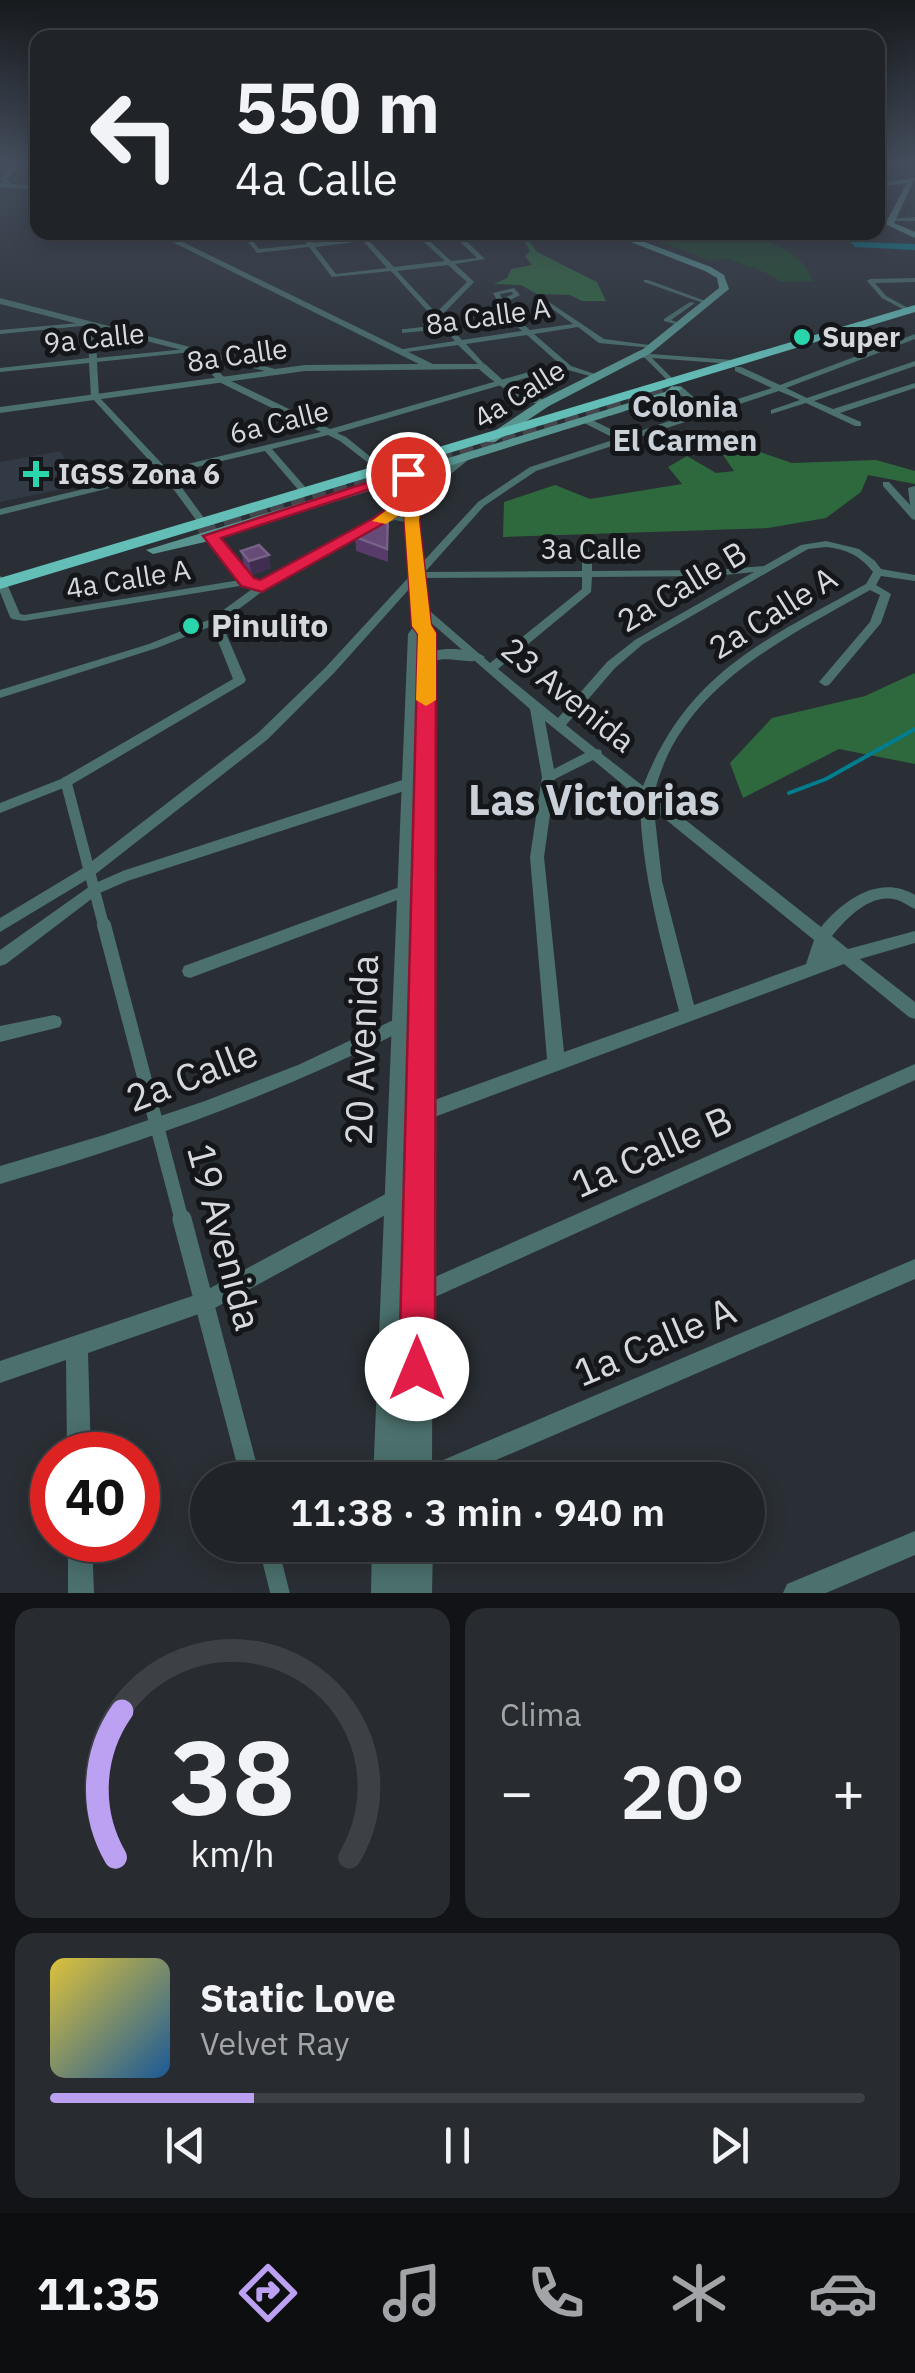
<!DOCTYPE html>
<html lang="es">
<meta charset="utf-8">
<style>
:root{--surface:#202328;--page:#282b30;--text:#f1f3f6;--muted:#a2a4a8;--line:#3d4045;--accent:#bca0f2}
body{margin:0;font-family:"IBM Plex Sans",sans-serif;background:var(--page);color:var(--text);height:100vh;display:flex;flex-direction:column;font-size:38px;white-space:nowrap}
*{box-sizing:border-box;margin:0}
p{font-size:32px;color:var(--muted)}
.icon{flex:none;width:55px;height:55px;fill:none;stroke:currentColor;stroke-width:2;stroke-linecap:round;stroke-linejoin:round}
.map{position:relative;height:1593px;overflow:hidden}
.drawer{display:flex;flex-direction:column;gap:15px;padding:15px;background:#121316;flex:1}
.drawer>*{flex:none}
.top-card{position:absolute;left:30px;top:30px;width:855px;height:210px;border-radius:20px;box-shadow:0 5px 25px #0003,0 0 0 2px var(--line);background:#202328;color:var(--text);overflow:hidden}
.speed{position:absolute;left:30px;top:1432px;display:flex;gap:20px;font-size:50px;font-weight:700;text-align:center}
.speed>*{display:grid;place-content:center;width:130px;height:130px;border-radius:50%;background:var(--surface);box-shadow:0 5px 25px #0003,0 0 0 2px var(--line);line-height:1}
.speed .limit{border:15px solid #d22;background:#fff;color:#111}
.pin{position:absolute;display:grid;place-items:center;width:85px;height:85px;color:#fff;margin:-42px;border:5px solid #fff;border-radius:50%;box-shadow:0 2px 10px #0007}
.me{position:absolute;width:110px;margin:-55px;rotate:0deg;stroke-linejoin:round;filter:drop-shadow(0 0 8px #0008)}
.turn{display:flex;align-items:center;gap:35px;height:210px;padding:0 40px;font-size:45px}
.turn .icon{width:130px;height:130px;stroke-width:2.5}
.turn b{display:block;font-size:70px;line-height:85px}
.big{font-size:75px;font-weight:600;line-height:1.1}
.drawer .card{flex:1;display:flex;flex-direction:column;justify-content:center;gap:15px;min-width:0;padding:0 35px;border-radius:20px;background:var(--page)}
.drawer .dial{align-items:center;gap:0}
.dial svg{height:260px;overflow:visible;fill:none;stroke:var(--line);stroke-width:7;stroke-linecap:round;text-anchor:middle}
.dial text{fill:var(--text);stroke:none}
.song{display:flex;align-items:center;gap:30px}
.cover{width:120px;height:120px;border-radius:15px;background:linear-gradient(135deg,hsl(50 70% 55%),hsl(210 70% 35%))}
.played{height:10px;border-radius:5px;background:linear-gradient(90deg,var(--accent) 25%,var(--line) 25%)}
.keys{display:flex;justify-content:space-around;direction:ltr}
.heat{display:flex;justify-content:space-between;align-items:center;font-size:55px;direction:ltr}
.drawer .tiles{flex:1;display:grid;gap:15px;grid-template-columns:1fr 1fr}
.card:last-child{grid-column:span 2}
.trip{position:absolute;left:190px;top:1462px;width:575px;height:100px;border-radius:50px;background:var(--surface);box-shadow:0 5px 25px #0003,0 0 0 2px var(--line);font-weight:600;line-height:100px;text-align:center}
.menu{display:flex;height:160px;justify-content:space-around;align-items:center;background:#0d0e10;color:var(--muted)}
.menu .icon{width:70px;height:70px}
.menu .on{color:var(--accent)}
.menu b{font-size:45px;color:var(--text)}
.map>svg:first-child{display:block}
.built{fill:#313a45}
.green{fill:#1d4a29}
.forest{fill:#2e693d}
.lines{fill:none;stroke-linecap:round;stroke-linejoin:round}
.stream{stroke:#007d8e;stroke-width:4}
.river{fill:#007d8e;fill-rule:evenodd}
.trunk-tunnel-far1{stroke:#44484e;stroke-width:14;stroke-dasharray:14 8;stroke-linecap:butt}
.trunk-tunnel{stroke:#44484e;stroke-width:18;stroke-dasharray:18 9;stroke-linecap:butt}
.pedestrian-far2{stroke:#4b706d;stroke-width:11}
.pedestrian-far1{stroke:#4b706d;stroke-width:14}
.pedestrian{stroke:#4b706d;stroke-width:19}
.minor{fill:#4b706d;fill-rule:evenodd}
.tertiary{fill:#4b706d;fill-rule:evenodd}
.secondary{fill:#589591;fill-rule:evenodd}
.trunk{fill:#64beb8;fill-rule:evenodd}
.wall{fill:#583a6b}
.shaded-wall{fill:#402e51}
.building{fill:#664b78;stroke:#776187;stroke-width:2.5}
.route{fill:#e11d48;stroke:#92132f;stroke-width:2.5}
.slow{fill:#f59e0b}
.poi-dot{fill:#2bd5ac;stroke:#141619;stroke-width:4}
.labels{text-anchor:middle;stroke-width:10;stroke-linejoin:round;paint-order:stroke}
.far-street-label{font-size:28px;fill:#d5d8dc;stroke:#141619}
.far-poi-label{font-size:28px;font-weight:bold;fill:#d5d8dc;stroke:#141619;text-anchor:start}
.far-neighbourhood-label{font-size:30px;font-weight:bold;fill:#cbd1d9;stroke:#141619}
.street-label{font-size:32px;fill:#d5d8dc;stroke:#141619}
.poi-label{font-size:32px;font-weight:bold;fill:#d5d8dc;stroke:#141619;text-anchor:start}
.near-street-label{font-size:38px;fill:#d5d8dc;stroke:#141619}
.district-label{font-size:42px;font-weight:bold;fill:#cbd1d9;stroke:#141619}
</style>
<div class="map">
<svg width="915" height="1593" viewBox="0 0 915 1593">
<rect width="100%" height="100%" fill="#2a2f35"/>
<path class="built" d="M61,451l16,35 -77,16v-40z"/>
<path class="green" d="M635,233c53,-1 153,-13 178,48l-32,1 -16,-10 -37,-13 -18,1z"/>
<path class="forest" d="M502,233h21l14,19 60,30 9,19h-24l-12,-6 -33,-1 -16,-9 -27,-1 13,-6 4,-9 21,-4 -7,-9 5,-5 -7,-12z
M737,444l55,19 84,-3 39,11v13l-47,-9 -7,17 -35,26 -58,10 -265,9 1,-35 51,-17 35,14 92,-15 -14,-17 19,-11 29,17 18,-2 -11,-16z
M915,673v91l-76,-15 -96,49 -13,-35 42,-45 93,-22z"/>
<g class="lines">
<path class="stream" d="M789,793l37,-14 89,-50"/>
<path class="river" d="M844,232h11l7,10 53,2v6l-60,-3z"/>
<path class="trunk-tunnel-far1" d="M271,512l394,-120"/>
<path class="trunk-tunnel" d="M199,534l80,-24"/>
<path class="pedestrian-far2" d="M66,782l38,145
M93,890l32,-14 286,-93"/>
<path class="pedestrian-far1" d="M104,925l78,296"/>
<path class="pedestrian" d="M182,1219l69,261
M268,1545l12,48"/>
<path class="minor" d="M896,162h8l-26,10v-2z
M36,176h2v6l-3,-1z
M915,217v4h-28l3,-2z
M240,232h6l13,17 48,-5 -9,-12h6l9,11 47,-5 2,-3 4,3 72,-6 -15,3 28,26 26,-3 -27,-26h7l28,27 -30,5 19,18 -34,35 22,23 60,-9 -18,-17 -11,-21 21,-5 6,7 -16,8 5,9 21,18 43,-6 -29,-21 2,-3 58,39 53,7 -4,2 -54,-5 -21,-16 -44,7 37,32 30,10 -4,2 -29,-8 -25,3 -206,60 9,4 37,30v4l-3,1 -40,-31 -12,-6 -56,14 35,40v4h-6l-36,-42 -94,22 36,49 -2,2h-6l-36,-49 -163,40v-6l159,-38 -68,-74 -2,-34 -89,9v-4l89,-10 -1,-16 6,-18 7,2 -5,16 1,16 99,-10 29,30 105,51 209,-60 23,-3 -35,-31 -61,9 20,22 -4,2 -24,-23 -58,8 -1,-2 4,-2 52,-8 -11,-12 -42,4v-4h3l35,-4 -49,-54 -59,6 -23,-30 -52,6zM417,236l28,25 -51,6 -25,-26zM363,241l24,27 -51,6 -21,-27zM448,265l19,17 -31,31 -39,-42zM512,292l1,2 -11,5 -2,-5zM191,352l28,30 102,50 -154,37 -68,-72 -2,-35z
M915,278v4l-40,1 11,13 24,13 -2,3 -26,-14 -15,-17 3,-2z
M644,280h4l63,23 -5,1 -62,-22z
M690,302l5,1 -24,17 8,3v2l-15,-4v-2z
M90,322l2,3 -92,9v-4z
M915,334v5l-129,49 21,10 108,-37v5l-101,35 19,8 82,-26v5l-75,25 21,9v4h-6l-49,-23 -35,11v-4l29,-10 -21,-9 -243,80 -52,35 -59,66 157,-1v-19l5,-3 5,3v19l123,-1 49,-4 37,-21 25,-4 33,8 16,12 6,8 34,6v6l-34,-5 -5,9 15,9 -10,29 -52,62 -4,1 -6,-4 51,-60 10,-27 -10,-5c-86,49 -192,98 -216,205l167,132c23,-27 58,-53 94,-32v14c-7,-3 -14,-9 -22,-10 -25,-4 -47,20 -61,37l16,13 67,-18v12l-55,16 55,43v17l-6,-2 -65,-53 -423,158 -6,-3 -3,-6 3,-6 132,-48 -17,-202 12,-80 -12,-68 -116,-101 6,-3 4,1 66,57 92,-74v-12l-163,1 -85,95 -66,66 -175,137 -93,56v-14l83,-50 175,-135 68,-66 152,-165 52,-35 86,-28 -34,-17v-4h6l37,18 74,-25 -24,-21v-4h6l26,23 65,-21 -37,-17v-4h6l39,18zM826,547c20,2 35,9 47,25l-7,12c-100,56 -178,87 -223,202l-41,-32 -1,-4 -5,-1 -30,-24 49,-57 28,-24 165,-95zM754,572l-119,68 -28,22 -49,56 -60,-49 93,-77 1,-15 123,-1zM545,721l40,32 -31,16zM593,760l47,39c1,73 21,141 39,212l-115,41 -20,-195 11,-78zM654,810l160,130 -8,24 -112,41 -32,-124z
M637,353l96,7 4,2 -4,2 -81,-6 22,22 1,2 -4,2 -26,-26 -8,-1z
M883,482h6l21,23 -2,-17 7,-2v34l-3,-1 -29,-33z
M422,488l8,2 -48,33 -115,65 -46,34 25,58 -2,3 -173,102 -71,28v-10l61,-24 172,-100 -21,-53 -55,22 -157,50v-8l149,-46 62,-25 44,-32 -9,-2 -222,36 -12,-2 -2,-2 -10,-25v-16l5,3 15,35 4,1 216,-35 -34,-44 5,-3 4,1 36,46 6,2 1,3 118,-66z
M93,884l5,2 3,4 -3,4 -92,70 -6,2v-16z
M408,884l5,2 3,4 -3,4 -223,84 -6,-2 -2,-5 2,-5z
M54,1015l6,2 2,5 -2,5 -60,15v-16z
M402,1016l6,2 2,5 -2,5c-131,67 -267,115 -408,156v-18l104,-31 101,-34 93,-36z
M915,1064v16l-491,222 -7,3 -7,-3 -3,-7 3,-7z
M395,1189l7,3 3,7 -3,7 -189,103 -125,44 3,102h-24l-1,-95 -66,23v-22l201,-68z
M915,1259v20l-465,201h-39l4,-8z
M915,1531v24l-89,38h-43l4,-9z
M68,1540h24l2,53h-26z"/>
<path class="tertiary" d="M14,162h7l-14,17 4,5 27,2v4l-38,-3v-4h4l-3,-4z
M152,232h10l271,132h52l20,18 45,21c-19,7 -56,-20 -71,-34l-174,2 -305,42v-6l265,-36 -265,-67v-6l275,71 30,-4 114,-1z
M463,454l10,2 -37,30 -17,24 -2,11 11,104 6,8v18c14,-4 40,-2 51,6 -13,10 -34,-2 -51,4l-2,819h-59l35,-846 6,-8 -9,-104 -10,-2 -16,5 -6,-4 21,-9 12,2 14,-25z
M372,1545h61l-1,48h-61z"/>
<path class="secondary" d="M915,178l-21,45 21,9v6l-30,-14 22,-41 -29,4v-4z
M605,232h13l93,35 13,8 5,14 -78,64 -102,53 -54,36h-8v-6l54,-36 102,-51 76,-61 -2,-10 -12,-7z
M672,386l10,2 -9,8 -464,145 -56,13 -7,-4 519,-158z"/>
<path class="trunk" d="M915,305v7l-915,277v-11z"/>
</g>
<path class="wall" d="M388,513v49l-32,-11 -1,-14z
M241,551l30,17 -19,7 -8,-10z"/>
<path class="shaded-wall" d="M269,555l2,13 -19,7 -3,-14z"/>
<path class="building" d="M388,513l-1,36 -32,-12z
M259,545l10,10 -20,6 -8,-10z"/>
<linearGradient id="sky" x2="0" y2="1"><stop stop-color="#171a1d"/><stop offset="0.42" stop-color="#444d5c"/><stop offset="1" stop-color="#444d5c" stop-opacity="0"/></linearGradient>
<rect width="915" height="386" fill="url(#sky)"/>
<path class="route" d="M403,471l13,3 -195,64 33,40 6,2 114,-62 45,-32 13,4 -12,20 -1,9 12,106 5,8 -1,736 -5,13 -13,5 -13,-5 -5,-13 19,-735 -6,-8 -8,-114 -142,80 -21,-6 -38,-50z"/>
<path class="slow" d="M419,486l13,4 -12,20 -1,11 12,104 5,8v67l-10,6 -10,-6 2,-66 -6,-8 -8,-114 -18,12 -14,-3z"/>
<g class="poi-dot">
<circle cx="802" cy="337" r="10"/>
<path d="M31 459h10v10h10v10h-10v10h-10v-10h-10v-10h10z"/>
<circle cx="191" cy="626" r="10"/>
</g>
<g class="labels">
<g class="far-street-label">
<text transform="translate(488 316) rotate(-8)" y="10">8a Calle A</text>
<text transform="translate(94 338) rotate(-6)" y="10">9a Calle</text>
<text transform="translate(237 355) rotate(-8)" y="10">8a Calle</text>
<text transform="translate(519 394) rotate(-32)" y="10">4a Calle</text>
<text transform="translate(279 422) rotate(-14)" y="10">6a Calle</text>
<text x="591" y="559">3a Calle</text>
<text transform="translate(128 579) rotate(-9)" y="10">4a Calle A</text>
</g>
<g class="far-poi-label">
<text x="822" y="347">Super</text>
<text x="58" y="484">IGSS Zona 6</text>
</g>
<g class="far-neighbourhood-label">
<text x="685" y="417">Colonia<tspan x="685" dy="34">El Carmen</tspan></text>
</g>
<g class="street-label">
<text transform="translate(682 587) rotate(-31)" y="11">2a Calle B</text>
<text transform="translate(773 613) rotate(-32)" y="11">2a Calle A</text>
<text transform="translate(568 695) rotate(39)" y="11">23 Avenida</text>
</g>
<g class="poi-label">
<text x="211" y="637">Pinulito</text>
</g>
<g class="near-street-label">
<text transform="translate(362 1050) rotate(-88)" y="13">20 Avenida</text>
<text transform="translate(192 1076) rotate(-21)" y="13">2a Calle</text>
<text transform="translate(652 1152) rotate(-24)" y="13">1a Calle B</text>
<text transform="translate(224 1237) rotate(75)" y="13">19 Avenida</text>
<text transform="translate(655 1342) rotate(-23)" y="13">1a Calle A</text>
</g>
<g class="district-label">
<text x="594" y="815">Las Victorias</text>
</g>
</g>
</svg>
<div class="speed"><div class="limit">40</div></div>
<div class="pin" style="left:408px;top:474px;background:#d93025"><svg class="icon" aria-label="arrive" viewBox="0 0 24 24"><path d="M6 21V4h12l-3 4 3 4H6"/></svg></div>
<svg class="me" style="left:417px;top:1369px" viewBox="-20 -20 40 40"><circle r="19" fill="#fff"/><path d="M0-13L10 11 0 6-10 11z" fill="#e11d48"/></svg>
<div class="trip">11:38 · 3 min · 940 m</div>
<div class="top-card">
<div class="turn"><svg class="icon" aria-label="left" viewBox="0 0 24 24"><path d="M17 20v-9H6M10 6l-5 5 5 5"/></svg><div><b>550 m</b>4a Calle</div></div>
</div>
</div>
<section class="drawer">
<div class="tiles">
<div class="card dial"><svg viewBox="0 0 100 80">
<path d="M14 69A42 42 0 1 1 86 69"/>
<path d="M14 69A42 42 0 0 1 16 24" stroke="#bca0f2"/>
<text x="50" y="56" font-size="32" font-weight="700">38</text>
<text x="50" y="72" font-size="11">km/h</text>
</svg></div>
<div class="card"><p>Clima</p>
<div class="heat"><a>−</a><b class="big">20°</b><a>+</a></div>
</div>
<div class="card">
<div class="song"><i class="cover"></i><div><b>Static Love</b><p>Velvet Ray</p></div></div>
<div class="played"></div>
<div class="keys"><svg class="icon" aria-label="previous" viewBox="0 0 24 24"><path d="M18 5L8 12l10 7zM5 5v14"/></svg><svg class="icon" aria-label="pause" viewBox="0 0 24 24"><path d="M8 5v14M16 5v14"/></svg><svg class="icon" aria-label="next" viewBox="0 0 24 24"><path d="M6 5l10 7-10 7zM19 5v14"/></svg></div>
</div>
</div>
</section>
<nav class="menu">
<b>11:35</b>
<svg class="icon on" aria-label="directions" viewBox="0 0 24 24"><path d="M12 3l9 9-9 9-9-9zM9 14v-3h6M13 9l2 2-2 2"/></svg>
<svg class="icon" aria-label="music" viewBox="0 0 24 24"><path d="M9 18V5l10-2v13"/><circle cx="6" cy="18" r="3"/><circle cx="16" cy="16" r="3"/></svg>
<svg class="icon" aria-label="phone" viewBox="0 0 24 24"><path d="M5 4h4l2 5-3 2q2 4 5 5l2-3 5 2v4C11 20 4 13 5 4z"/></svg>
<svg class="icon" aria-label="climate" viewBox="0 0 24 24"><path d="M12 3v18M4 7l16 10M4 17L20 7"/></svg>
<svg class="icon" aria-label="car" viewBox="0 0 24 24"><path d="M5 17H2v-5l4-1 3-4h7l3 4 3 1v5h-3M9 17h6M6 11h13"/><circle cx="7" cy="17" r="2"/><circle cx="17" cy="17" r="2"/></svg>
</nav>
